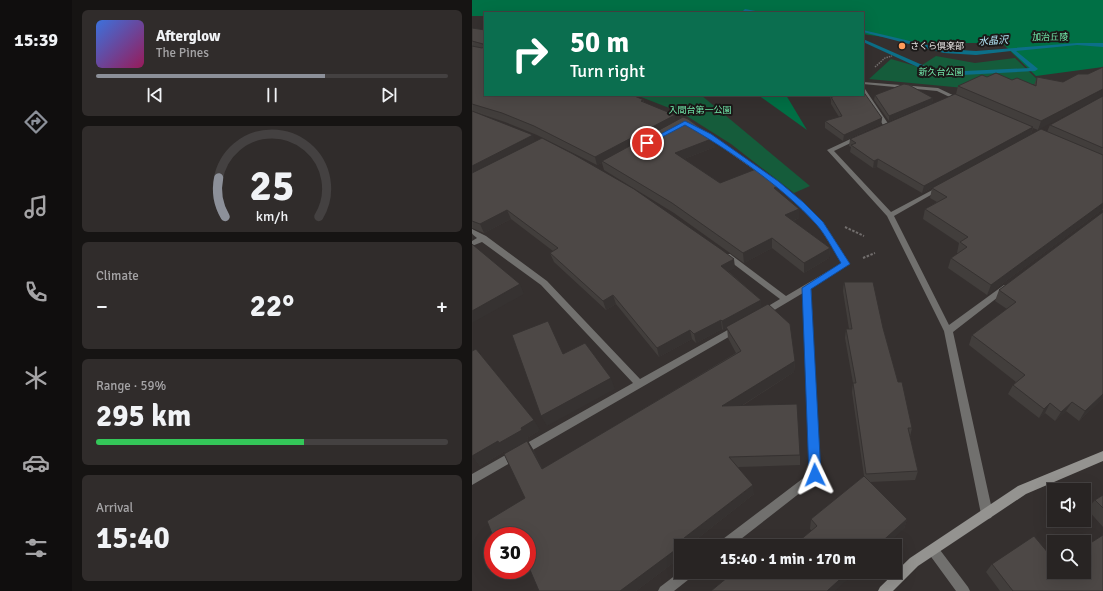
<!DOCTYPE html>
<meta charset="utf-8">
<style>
:root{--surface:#282423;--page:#302c2b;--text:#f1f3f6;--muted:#a5a4a6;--line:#444141;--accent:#8c9099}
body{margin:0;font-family:Signika,"Noto Sans JP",sans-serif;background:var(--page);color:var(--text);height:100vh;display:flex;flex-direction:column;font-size:15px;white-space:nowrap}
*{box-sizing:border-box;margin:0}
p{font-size:13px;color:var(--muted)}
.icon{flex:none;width:22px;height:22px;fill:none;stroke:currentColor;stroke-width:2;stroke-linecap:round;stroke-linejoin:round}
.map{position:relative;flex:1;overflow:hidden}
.details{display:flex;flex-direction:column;gap:10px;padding:10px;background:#161413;width:400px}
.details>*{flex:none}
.guide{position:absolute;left:12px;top:12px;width:380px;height:84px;border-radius:0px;box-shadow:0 4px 16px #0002,0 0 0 1px var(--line);background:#0b6e4f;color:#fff;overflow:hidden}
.buttons{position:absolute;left:575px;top:483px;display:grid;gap:8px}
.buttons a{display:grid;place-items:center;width:44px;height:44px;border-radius:0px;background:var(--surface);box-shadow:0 4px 16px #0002,0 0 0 1px var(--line);font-size:20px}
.speed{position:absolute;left:12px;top:527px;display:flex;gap:8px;font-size:20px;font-weight:700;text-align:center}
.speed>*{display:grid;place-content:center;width:52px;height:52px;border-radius:50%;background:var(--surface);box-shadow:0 4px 16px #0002,0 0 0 1px var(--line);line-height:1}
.speed .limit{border:6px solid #d22;background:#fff;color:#111}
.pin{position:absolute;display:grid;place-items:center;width:34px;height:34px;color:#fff;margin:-17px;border:2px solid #fff;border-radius:50%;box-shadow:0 1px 4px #0007}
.me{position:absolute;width:44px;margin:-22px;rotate:358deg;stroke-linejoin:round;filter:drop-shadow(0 0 3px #0008)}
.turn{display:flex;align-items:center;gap:14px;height:84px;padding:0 20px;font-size:18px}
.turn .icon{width:52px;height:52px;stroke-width:2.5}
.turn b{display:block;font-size:28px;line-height:34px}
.big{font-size:30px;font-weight:800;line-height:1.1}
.details .tile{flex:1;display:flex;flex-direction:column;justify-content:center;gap:6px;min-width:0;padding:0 14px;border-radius:6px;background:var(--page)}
.details .dial{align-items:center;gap:0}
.dial svg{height:104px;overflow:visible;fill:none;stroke:var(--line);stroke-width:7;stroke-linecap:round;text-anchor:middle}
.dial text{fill:var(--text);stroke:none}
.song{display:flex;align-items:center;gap:12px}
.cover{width:48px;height:48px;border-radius:6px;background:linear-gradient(135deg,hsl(220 70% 55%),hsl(330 70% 35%))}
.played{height:4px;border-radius:2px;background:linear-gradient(90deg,var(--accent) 65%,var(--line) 65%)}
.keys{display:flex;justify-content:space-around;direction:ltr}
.heat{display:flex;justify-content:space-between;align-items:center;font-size:22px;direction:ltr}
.charge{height:6px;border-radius:3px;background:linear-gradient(90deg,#34c759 59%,var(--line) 0)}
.trip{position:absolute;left:202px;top:539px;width:228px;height:40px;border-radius:0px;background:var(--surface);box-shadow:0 4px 16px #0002,0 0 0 1px var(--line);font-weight:800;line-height:40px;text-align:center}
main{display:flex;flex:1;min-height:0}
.tab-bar{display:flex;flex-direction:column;width:72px;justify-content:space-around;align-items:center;background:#100e0e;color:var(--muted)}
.tab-bar .icon{width:28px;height:28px}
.tab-bar .current{color:var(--accent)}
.tab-bar b{font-size:18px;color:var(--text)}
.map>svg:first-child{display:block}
.green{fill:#155c3b}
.forest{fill:#007045}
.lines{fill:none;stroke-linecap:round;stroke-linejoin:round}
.stream{fill:#0c6f88;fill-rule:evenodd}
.path-far1{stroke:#726e6d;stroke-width:1.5;stroke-dasharray:1.5 1;stroke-linecap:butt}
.path{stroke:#726e6d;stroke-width:2;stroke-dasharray:2.5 1.5;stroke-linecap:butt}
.street{fill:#71706e;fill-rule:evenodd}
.secondary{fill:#949390;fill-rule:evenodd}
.wall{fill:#423e3c}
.shaded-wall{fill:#363231}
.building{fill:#4d4846;stroke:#363231}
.route{fill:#1a73e8;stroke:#114b97}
.poi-dot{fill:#ff9b5a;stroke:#1b1918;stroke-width:1.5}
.labels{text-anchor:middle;stroke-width:4;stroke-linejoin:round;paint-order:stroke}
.far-park-label{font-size:9px;fill:#74edae;stroke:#1b1918}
.far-poi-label{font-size:9px;fill:#e8e5e4;stroke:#1b1918;text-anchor:start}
.far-water-label{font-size:10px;font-style:italic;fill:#b3e5f7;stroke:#1b1918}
</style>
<main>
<nav class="tab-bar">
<b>15:39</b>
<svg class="icon current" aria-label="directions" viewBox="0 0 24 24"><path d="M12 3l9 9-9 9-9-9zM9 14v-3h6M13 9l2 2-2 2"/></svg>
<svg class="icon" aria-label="music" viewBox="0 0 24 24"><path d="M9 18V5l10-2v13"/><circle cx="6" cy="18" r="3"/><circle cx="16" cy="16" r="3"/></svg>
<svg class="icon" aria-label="phone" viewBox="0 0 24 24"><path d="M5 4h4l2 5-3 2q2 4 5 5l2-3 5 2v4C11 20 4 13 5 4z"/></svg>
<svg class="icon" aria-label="climate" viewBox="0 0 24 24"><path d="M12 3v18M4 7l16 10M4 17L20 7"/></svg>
<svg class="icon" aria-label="car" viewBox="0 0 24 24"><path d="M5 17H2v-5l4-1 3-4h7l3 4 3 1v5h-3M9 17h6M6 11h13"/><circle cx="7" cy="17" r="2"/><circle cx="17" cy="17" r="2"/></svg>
<svg class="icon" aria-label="filters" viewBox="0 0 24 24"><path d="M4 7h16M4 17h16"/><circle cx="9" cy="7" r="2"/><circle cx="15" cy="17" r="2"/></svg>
</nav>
<section class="details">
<div class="tile">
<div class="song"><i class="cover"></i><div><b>Afterglow</b><p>The Pines</p></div></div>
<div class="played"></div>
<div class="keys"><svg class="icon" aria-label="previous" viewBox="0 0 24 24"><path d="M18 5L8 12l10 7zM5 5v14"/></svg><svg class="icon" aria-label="pause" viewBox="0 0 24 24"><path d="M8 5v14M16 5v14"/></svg><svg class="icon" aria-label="next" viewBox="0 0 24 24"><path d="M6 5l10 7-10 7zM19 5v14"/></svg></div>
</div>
<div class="tile dial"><svg viewBox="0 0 100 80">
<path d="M14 69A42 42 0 1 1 86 69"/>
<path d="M14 69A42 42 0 0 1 9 39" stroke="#8c9099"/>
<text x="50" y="56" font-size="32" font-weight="700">25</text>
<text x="50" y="72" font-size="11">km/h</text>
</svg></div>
<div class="tile"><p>Climate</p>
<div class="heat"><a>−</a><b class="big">22°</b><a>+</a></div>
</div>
<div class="tile"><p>Range · 59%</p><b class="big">295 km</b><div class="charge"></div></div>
<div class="tile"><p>Arrival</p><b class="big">15:40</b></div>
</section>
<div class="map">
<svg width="631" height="591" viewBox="0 0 631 591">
<rect width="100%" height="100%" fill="#35302f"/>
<path class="green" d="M464,56l39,7 40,-5 28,27 -50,-4 -29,7 -95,-9 22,-20 28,8z
M164,95h65l109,91 -16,7 -63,-49 -49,-31z"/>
<path class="forest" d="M0,0h631v67l-67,9 -34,-33h-78l-61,-9v-21h-378v3h-13z
M286,95h28l21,35z"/>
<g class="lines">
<path class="stream" d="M273,9l16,3 2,1 -20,-2z
M391,30l81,19 32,2 101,-8h26v4l-26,-2 -61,6 21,17 1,1 -3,2 -91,5 -11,-2 -70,-32v-3l73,32 8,1 86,-4 -19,-17 -35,4 -32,-2 -81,-21z"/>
<path class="path-far1" d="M403,67l10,-9 7,-2"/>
<path class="path" d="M373,227l19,9
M391,258l12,-5"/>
<path class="street" d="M391,82l75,6 25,12 -5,1 -21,-10 -74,-7z
M391,88l2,1 24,36 -1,1 -5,-1 -20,-31z
M233,131l72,50 25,21 21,20 27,42 -39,24 9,187 -1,3 -87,68h-15l2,-4 91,-69 -7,-180 -37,22h-6l-1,-2 1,-2 20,-12 -57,-43 4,-2h3l56,42 56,-33 -24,-38 -20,-21 -25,-21 -70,-49 -1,-1z
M387,135l3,2 -1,1 -27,13 57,61 47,-25 2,-1 3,2 -49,28 55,109 55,-40h6l1,2 -58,45 40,182 -2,4 -4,1 -4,-1 -2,-4 -37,-183 -57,-115 -60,-66z
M0,229l14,7 61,45 93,98 93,-52h6l1,2 -1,2 -267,154v-11l161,-91 -92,-98 -59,-43 -10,4v-5l5,-3 -5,-4z
M461,544l4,2 31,41 2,4h-14l-27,-37 -2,-4 2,-4z
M209,571v1h14l-2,4 -19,15h-16l2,-4z"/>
<path class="secondary" d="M631,451v10l-77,33 -108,72 -25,25h-15l2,-4 30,-29 108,-72z"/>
</g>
<path class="wall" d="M0,28l13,2v65l159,5v2l32,19 39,26 -31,12 36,24 58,9 21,17v9l-6,3 37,27 -1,10 -25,15 -32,-25 -28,15 -70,-50 -70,-43 -2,-7 -5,2 -60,-30 -32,-13 -30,-10 61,29 199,127 -7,3 33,29v7l34,54 -1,11 -52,34 58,49v10l-62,2 16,27 -66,52h-7v11l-45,34h-97l-14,-93 -19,-45 -1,-2 -25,15 -8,-11 68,-25 -13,8 1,2v1l6,10 9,18 193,-116 -8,-15 -1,-10 -4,2 -1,-1 -26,14 -4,-4 -33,18 -43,-53 -10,6 -52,-48 -4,-9 3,-2 -42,-32 -27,14 -12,-5z
M515,77l25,3 22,5 3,-8 26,5 -25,48 -5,-2 -2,6 -109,59 -45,-26 -4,1 -23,-16 1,-5 -2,-1 1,-7 106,-45 2,-8z
M357,95h34l19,23 -1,6 -38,17 -18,-13v-7l14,-4 -8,-13v-4z
M403,95l58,3 -1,5 -43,18 -15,-21z
M631,96v114h-1l-115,85 -39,-27 3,-10 7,-5h-1l2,-10 -36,-24 2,-10 12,-7 -7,-4 2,-10 115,-56 3,-7z
M631,212v186l-24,23 -13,-10 -11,10 -10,-8 -6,5 -31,-24 5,-9 3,-3 -47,-37 3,-10 35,-26 -12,-8 4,-11z
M372,282l39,46 15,54 14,46 -2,9 8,34 -3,9 -45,2 37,37 -3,10 -92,2 -2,-2 1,-10 53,-43 -12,-84 1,-9 -8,-45 1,-9h3l-6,-38z
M631,495v32l-16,-18 8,-9z
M520,564l62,8 49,19h-103l-14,-19z"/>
<path class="shaded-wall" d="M631,89v7l-65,34 3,-9z
M461,98l-1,5 -43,18v-5z
M203,115l1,8 -74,38v2l-5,2 -2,-8z
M410,118l-1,6 -38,17 1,-6z
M561,127l-2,7 -109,59 2,-7z
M61,135l3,8 -64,33v-10z
M242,138l1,9 -39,15 -1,-9z
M406,159l-1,8 -4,1 1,-7z
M306,186v10l-4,-8z
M631,203v5l-1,2 -115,85 4,-10z
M327,209v9l-14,6v-9z
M35,210l4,9 -27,14 -4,-9z
M0,233l2,5 -2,1z
M300,238v10l-28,15 -1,-10z
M358,248l-1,10 -25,15v-10z
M262,259l1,9 -13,7 -1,-9z
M48,284l4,10 -52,29v-12z
M141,295l3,9 -10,6 -3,-9z
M289,300v9l-38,21 -1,-9z
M249,320l1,9 -26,14 -2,-9z
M218,330l2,9 -33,18 -2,-9z
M323,361l-1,11 -70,45 -2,-11z
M139,378l4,11 -68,37 -6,-10z
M631,394v4l-24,23 6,-10z
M600,402l-6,9 -11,10 6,-9z
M578,403l-5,10 -6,5 5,-9z
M62,420l6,10 -13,8 1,2v1l6,10 15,28 -43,-26 -1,-2 -25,15 -8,-10z
M281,485l1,9 -66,52h-7v11l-45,34h-16l64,-53z
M435,519l-3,10 -19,17h-8z
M55,560l5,6 -5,3z
M36,570h18l-11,8z
M376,572h8l-21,19h-8z"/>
<path class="building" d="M0,28l13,2v65h147l12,5 -3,1 34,14 -80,42 -61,-31 -32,-13 -30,-9v-58l10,2 2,-1 -1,-3 -11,-3z
M631,67v22l-62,32 -83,-35 24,-11 5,2 9,-4 16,7 5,-2 19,8 1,-9 26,5 15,-8h10z
M432,84l5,1 24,13 -44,18 -14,-21z
M391,91l19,27 -38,17 -19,-14 17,-5 -11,-19h2l-1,-2h31z
M483,94l78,33 -109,59 -46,-27 -4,2 -23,-16 5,-2 -6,-4z
M631,96v52l-53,-23z
M0,111l61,24 -61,31z
M211,117l5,2 26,19 -39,15 45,30 36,-14 22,17 -4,2 25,21 -14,6 45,33 -26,15 -32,-25 -29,15 -71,-50 -70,-42z
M569,129l62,26v48l-112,82 -40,-27 16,-11 -7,-5 8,-5 -43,-28 22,-12 -15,-9z
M70,138l31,16 61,35 88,61 12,9 -13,7 40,34 -39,21 -1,-1 -27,14 -4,-4 -33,18 -44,-53 -10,6 -53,-48 8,-5 -51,-38 -27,14 -8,-3v-48z
M631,212v182l-18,17 -13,-9 -11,10 -11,-9 -6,6 -31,-24 12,-10 -53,-40 44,-33 -17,-12z
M0,244l48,40 -48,27z
M372,282h29l10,46 15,54h4l10,46h-4l10,43 -52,3 -13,-91h3l-10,-54h6z
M296,304l22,20 5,37 -73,45 75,-2 3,51 -71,2 24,28 -69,53 2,4 -66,49h-81l-12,-28v-27h-34l-6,-15 38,-23 -21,-44 23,-13 15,28 199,-118 -15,-24z
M76,321l15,33 22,-11 26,35 -70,38 -29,-81z
M4,349l58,71 -13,8 1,2 -23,13 -1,-2 -26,15v-105z
M392,476l43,43 -30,27h-84l24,-20 -6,-7z
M631,495v13l-8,-8z
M631,535v56h-90l-21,-27 42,-28 20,24v12h30v-25z
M262,572h114l-21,19h-116z"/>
<path class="route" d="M213,121l26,13 67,47 25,21 20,20 27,42 -39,25 10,186 -2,4 -4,2 -4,-2 -2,-4 -7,-187 39,-25c-8,-13 -15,-28 -25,-39 -33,-37 -88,-75 -131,-99l-36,19 -5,-1z"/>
<circle class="poi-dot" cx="430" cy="46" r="4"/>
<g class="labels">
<g class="far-park-label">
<text x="578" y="40">加治丘陵</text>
<text x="469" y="75">新久台公園</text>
<text x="228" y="113">入間台第一公園</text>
</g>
<g class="far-poi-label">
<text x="438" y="49">さくら倶楽部</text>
</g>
<g class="far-water-label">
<text transform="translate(521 40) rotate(-4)" y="4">水晶沢</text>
</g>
</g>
</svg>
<div class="buttons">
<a><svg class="icon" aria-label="sound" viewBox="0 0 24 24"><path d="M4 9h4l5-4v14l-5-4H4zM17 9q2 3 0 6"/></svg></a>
<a><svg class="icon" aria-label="search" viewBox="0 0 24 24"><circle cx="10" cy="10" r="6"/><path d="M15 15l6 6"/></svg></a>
</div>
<div class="speed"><div class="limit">30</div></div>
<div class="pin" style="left:175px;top:143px;background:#d93025"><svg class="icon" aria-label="arrive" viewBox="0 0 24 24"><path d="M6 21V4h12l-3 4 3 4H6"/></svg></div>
<svg class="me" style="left:343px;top:475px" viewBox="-20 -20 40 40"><path d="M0-17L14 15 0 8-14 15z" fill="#1a73e8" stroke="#fff" stroke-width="4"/></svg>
<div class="trip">15:40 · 1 min · 170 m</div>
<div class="guide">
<div class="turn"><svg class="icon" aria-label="right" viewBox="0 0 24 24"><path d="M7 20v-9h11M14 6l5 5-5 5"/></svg><div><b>50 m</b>Turn right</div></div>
</div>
</div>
</main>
